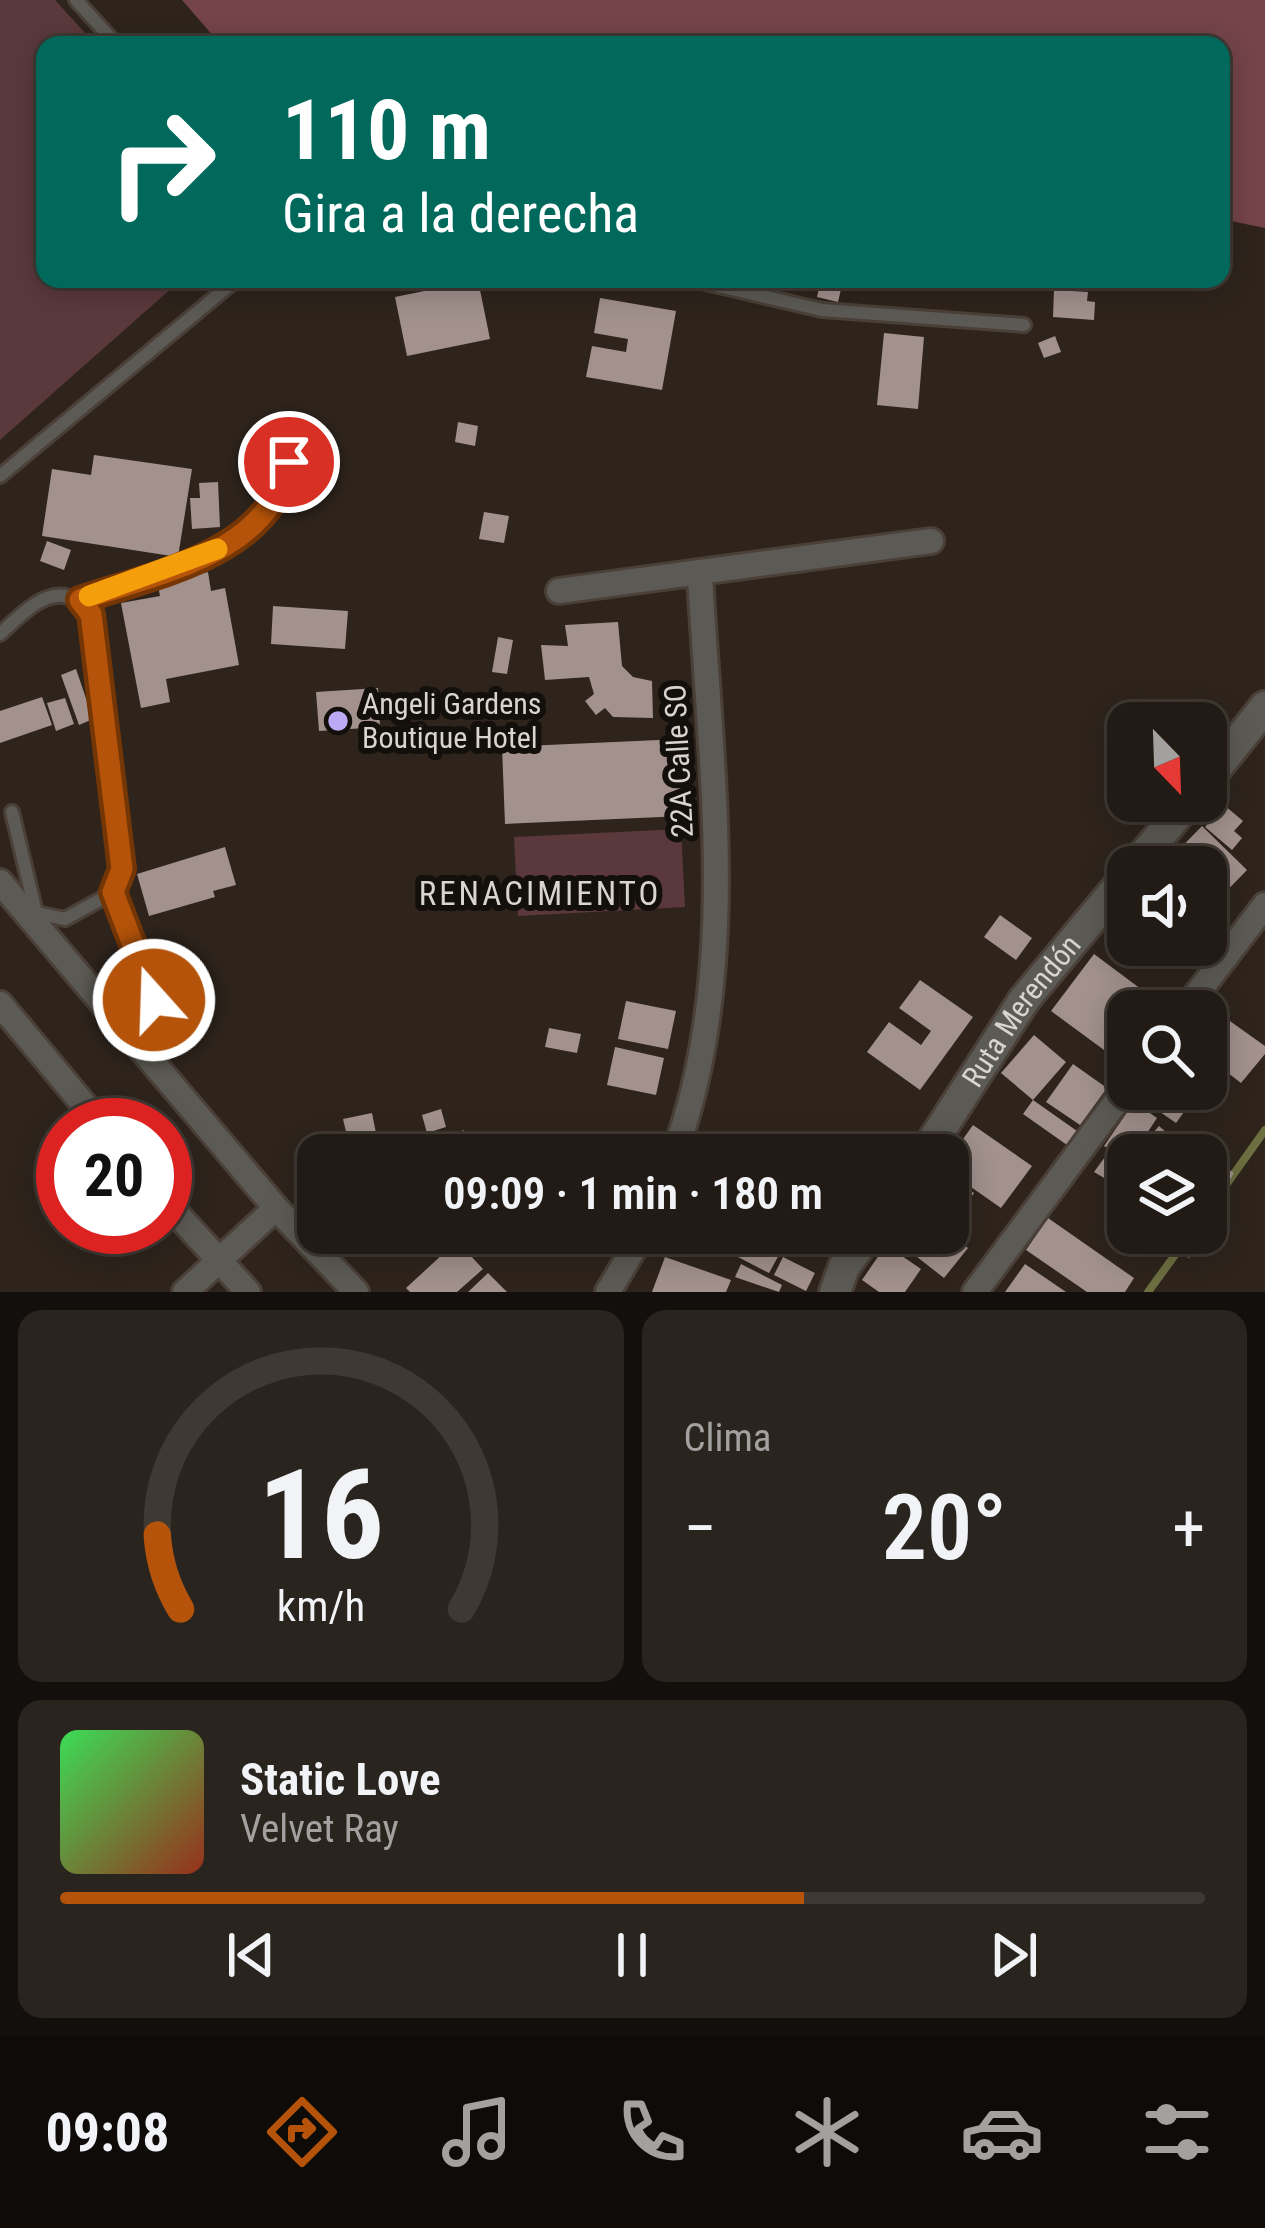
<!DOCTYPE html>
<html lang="es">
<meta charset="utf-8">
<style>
:root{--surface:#221b15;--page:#2a241e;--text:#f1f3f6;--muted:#a2a1a0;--line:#3f3934;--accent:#b45309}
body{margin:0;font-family:"Roboto Condensed",sans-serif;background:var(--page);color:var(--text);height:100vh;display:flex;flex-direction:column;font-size:45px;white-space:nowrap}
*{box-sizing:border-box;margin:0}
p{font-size:39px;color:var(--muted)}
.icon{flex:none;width:66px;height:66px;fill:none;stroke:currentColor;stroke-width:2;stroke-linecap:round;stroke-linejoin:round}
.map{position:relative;height:1292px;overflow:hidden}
.panel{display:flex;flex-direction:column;gap:18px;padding:18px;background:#130f0c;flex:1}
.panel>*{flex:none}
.hud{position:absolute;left:36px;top:36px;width:1194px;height:252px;border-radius:24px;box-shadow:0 6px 30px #0003,0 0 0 3px var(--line);background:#00695c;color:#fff;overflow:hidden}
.needle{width:78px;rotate:157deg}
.controls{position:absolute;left:1107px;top:702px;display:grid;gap:24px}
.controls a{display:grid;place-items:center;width:120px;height:120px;border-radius:24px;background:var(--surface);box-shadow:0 6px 30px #0003,0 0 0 3px var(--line);font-size:60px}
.speed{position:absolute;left:36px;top:1098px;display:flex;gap:24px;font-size:60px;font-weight:700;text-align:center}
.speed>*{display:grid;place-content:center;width:156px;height:156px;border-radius:50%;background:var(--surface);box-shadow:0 6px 30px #0003,0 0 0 3px var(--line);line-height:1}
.speed .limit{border:18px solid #d22;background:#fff;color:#111}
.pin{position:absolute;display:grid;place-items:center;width:102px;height:102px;color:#fff;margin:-51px;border:6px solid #fff;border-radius:50%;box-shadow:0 3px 12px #0007}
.me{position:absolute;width:132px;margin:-66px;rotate:340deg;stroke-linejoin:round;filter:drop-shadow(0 0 9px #0008)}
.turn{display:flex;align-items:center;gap:42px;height:252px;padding:0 48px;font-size:54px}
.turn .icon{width:156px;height:156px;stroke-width:2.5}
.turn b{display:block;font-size:84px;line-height:102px}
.big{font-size:90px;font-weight:600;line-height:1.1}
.panel .tile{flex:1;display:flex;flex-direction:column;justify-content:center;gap:18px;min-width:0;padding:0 42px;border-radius:24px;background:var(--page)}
.panel .dial{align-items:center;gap:0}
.dial svg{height:312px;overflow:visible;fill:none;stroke:var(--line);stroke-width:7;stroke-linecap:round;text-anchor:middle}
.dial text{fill:var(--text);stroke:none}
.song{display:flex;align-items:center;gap:36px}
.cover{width:144px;height:144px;border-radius:18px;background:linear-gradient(135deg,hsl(130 70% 55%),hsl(10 70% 35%))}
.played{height:12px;border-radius:6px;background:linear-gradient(90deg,var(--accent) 65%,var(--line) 65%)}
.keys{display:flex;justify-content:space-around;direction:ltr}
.heat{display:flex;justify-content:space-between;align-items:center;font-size:66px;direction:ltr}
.panel .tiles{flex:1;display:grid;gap:18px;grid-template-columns:1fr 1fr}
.tile:last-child{grid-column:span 2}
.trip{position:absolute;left:297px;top:1134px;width:672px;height:120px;border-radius:24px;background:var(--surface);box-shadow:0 6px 30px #0003,0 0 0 3px var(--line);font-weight:600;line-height:120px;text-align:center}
.menu{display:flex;height:192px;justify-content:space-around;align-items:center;background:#0e0b08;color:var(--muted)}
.menu .icon{width:84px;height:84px}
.menu .selected{color:var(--accent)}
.menu b{font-size:54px;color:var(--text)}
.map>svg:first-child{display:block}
.green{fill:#5b383c}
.forest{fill:#74444a}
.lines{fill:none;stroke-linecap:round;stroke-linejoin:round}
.stream{stroke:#6d6f41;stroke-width:8}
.building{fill:#a2918d}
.service-casing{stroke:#4a4038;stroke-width:18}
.minor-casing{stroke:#4a4038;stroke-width:30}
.tertiary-casing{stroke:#4a4038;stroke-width:36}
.service{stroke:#5c5a54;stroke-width:12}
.minor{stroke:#5c5a54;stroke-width:24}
.tertiary{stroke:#5c5a54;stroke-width:30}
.route-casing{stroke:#753606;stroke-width:30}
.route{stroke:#b45309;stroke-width:21}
.slow{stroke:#f59e0b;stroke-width:21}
.poi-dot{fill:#bea9f4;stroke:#130f0b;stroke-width:4.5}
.labels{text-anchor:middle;stroke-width:12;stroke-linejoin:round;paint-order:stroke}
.poi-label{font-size:30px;fill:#dad4ce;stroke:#130f0b;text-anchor:start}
.street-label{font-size:30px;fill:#dad4ce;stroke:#130f0b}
.neighbourhood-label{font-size:33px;letter-spacing:3px;fill:#dad4ce;stroke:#130f0b}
</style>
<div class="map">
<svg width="1265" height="1292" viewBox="0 0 1265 1292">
<rect width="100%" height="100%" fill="#2e241c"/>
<path class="green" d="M0,0h55l41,45h-51v234h137l-182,161z
M681,829l4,78 -167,9 -4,-79z"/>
<path class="forest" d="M182,0h1083v228l-44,-9v-174h-1000z"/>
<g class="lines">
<path class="stream" d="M1206,1213l59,-83
M1148,1292l43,-59"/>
</g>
<path class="building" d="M478,280l12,59 -83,17 -12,-59z
M821,280l21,5 -4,17 -21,-5z
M1054,290l34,2 -1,9 8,1 -1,18 -41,-3z
M600,298l76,13 -14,79 -76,-13 6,-31 34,6 2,-13 -34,-6z
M884,333l40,4 -6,72 -41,-4z
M1055,336l6,16 -17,6 -6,-15z
M458,422l20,4 -3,20 -20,-4z
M94,455l98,14 -14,88 -136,-21 10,-67 39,6z
M218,482l2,45 -28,2 -2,-31h10l-1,-15z
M484,512l25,4 -5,27 -25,-4z
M47,541l24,9 -7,20 -24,-9z
M208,572l3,19 14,-3 14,77 -73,14 4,23 -29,6 -20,-105 39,-7 -2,-10z
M273,606l75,5 -3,38 -74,-5z
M618,622l4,44 11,11 19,4 1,37 -40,-1 -8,-9 -9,7 -11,-14 9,-7 -5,-17 -44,3 -4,-35 27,1 -3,-21z
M498,637l15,3 -6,34 -15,-2z
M76,669l17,50 -14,6 -18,-50z
M378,688l2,39 -61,4 -3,-39z
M42,697l10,28 -52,18v-32z
M65,698l9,26 -18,7 -9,-28z
M681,739l3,77 -179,8 -3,-77z
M1224,805l19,16 -9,10 8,7 -10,12 -27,-23z
M1202,826l45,44 -41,42v-45h-44z
M225,847l11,38 -23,6 2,6 -66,19 -12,-42z
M1000,915l32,23 -16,22 -32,-23z
M1094,954l67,50 -5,7h-28v38l-9,12 -68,-50z
M920,980l53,37 -53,73 -53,-38 22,-30 32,23 10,-14 -32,-23z
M191,981l8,29 -19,6 -9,-29z
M626,1001l50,10 -8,38 -50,-10z
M1220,1014l45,32v8l-24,29 -35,-27v-35z
M549,1028l32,6 -4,19 -32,-6z
M1034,1035l32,27 -33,38 -32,-27z
M615,1047l49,11 -8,37 -49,-10z
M1073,1064l34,24 -27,37 -34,-23z
M1151,1089h30l13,9 -18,25 -23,-16 8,-11z
M1033,1100l44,31 -10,14 -44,-31z
M1134,1102l23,16 -29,44 -7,-5 -15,22 -12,-7 16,-22 -6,-4z
M441,1109l5,18 -19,6 -5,-18z
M372,1113l7,35 -28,5 -8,-34z
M973,1125l59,41 -31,42 -53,-37v-11z
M1159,1126l25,22 -6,7h-18l-15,-13z
M463,1130l25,19 -4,6h-23l-11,-8z
M1206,1156l28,17 -15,25 -13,-8z
M948,1176l26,17 -21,30 -5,-4z
M1048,1218l86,60 -9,14h-38l-61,-42z
M402,1233h48l-12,12 -8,-9 -13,13z
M681,1233h60l-9,21z
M750,1233h41l-22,40 -31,-16z
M899,1233h51l18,15 -24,30 -50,-39z
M1168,1233h26l8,5 -13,20 -26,-16z
M457,1241l26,28 -26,23h-47l-4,-4z
M886,1245l35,24 -16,23h-26l-17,-12z
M665,1257l66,23 -5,12h-74z
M783,1257l32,16 -9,18 -32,-16z
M741,1264l41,21 -3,7 -44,-15z
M1025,1264l41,28h-61z
M488,1273l19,19h-39z"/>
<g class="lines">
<defs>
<path id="service" d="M76,0l41,45
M689,279l133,31 202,15
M0,476l237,-197
M79,600c80,-27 190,-45 210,-138
M0,634c28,-26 60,-60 90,-20l31,255 -7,23 -49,27 -29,-6 -24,-101
M114,892l54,144"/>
<path id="minor" d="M559,591l372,-50
M0,882l276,326 80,84
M0,1004l101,121
M1184,1011l81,-106
M674,1155c67,-183 36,-389 26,-580
M165,1201l83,91
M185,1292l91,-84
M608,1292l35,-59
M975,1292l153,-206"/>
<g id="tertiary">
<path d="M1206,781l59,-74"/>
<path d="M1134,867l55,-66"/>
<path id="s1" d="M924,1155l100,-155 104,-125"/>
<path d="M835,1292l9,-25 25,-34"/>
</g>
</defs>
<use href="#service" class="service-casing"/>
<use href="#minor" class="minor-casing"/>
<use href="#tertiary" class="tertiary-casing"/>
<use href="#service" class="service"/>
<use href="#minor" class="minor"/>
<use href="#tertiary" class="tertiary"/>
</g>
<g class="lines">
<defs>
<path id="route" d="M154,1000l-41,-108 9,-23 -31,-255 -11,-14c78,-27 189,-45 209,-138"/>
</defs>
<use href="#route" class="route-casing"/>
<use href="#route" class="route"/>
<path class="slow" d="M89,596l128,-47"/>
</g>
<circle class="poi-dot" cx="338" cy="721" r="12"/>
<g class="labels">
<g class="poi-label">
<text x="362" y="714">Angeli Gardens<tspan x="362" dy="34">Boutique Hotel</tspan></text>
</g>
<g class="street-label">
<text transform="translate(679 761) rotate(-93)" y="10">22A Calle SO</text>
<text dy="10" stroke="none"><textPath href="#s1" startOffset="174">Ruta Merendón</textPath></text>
</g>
<g class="neighbourhood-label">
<text x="540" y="905">RENACIMIENTO</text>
</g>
</g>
</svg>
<div class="controls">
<a><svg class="needle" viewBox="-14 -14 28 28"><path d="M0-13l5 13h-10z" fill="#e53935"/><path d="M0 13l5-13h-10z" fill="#a2a1a0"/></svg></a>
<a><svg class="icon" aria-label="sound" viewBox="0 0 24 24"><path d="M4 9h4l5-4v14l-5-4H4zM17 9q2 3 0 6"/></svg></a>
<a><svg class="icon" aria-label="search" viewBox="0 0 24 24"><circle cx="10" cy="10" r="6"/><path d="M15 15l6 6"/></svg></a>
<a><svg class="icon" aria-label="layers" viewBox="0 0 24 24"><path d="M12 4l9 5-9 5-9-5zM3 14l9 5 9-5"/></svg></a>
</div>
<div class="speed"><div class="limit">20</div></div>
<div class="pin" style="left:289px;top:462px;background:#d93025"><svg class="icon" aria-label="arrive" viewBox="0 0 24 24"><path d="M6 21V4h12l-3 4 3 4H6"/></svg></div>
<svg class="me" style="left:154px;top:1000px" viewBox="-20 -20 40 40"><circle r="17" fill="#b45309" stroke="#fff" stroke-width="3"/><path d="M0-11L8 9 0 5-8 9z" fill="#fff"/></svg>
<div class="trip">09:09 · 1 min · 180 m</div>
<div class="hud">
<div class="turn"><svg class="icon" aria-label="right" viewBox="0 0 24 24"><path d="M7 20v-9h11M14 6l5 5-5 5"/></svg><div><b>110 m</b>Gira a la derecha</div></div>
</div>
</div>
<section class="panel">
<div class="tiles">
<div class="tile dial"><svg viewBox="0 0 100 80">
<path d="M14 69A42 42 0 1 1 86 69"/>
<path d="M14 69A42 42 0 0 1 8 50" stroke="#b45309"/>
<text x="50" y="56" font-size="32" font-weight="700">16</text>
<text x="50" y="72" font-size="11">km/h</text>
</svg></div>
<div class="tile"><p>Clima</p>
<div class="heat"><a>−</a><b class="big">20°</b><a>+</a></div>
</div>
<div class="tile">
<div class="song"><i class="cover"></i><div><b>Static Love</b><p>Velvet Ray</p></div></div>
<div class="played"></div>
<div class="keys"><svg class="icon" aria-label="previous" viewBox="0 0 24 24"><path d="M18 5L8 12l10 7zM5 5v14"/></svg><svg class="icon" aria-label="pause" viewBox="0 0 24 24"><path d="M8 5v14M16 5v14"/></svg><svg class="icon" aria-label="next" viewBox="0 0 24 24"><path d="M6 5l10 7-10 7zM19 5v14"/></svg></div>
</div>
</div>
</section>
<nav class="menu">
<b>09:08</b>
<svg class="icon selected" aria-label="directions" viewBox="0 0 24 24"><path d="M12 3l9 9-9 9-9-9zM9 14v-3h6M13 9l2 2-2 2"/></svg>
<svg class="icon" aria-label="music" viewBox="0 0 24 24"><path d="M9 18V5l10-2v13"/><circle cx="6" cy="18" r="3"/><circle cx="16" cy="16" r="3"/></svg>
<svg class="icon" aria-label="phone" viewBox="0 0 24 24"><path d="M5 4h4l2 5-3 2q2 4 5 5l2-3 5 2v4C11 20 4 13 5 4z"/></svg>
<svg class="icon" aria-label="climate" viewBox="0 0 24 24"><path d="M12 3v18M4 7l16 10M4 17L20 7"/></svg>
<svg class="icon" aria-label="car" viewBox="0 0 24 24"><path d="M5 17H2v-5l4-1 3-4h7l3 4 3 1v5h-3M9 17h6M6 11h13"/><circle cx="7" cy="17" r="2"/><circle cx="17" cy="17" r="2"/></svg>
<svg class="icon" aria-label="filters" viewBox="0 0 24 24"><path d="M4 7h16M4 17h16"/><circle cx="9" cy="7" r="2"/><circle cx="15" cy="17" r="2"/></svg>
</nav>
